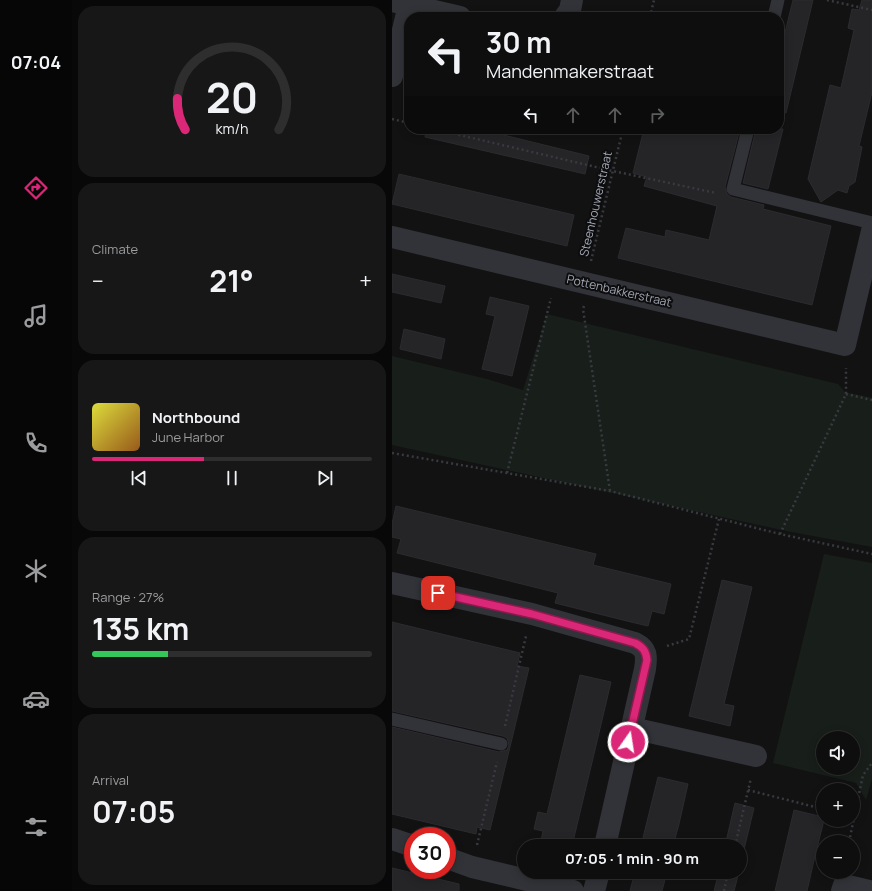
<!DOCTYPE html>
<meta charset="utf-8">
<style>
:root{--surface:#0e0e0e;--page:#171717;--text:#f1f3f6;--muted:#9b9c9e;--line:#2e2e2e;--accent:#db2777}
body{margin:0;font-family:Manrope,sans-serif;background:var(--page);color:var(--text);height:100vh;display:flex;flex-direction:column;font-size:15px;white-space:nowrap}
*{box-sizing:border-box;margin:0}
p{font-size:13px;color:var(--muted)}
.icon{flex:none;width:22px;height:22px;fill:none;stroke:currentColor;stroke-width:2;stroke-linecap:round;stroke-linejoin:round}
.map{position:relative;flex:1;overflow:hidden}
.side{display:flex;flex-direction:column;gap:6px;padding:6px;background:#080808;width:320px}
.side>*{flex:none}
.hud{position:absolute;left:12px;top:12px;width:380px;height:122px;border-radius:16px;box-shadow:0 2px 10px #0003,0 0 0 1px var(--line);background:#0e0e0e;color:var(--text);overflow:hidden}
.buttons{position:absolute;left:424px;top:731px;display:grid;gap:8px}
.buttons a{display:grid;place-items:center;width:44px;height:44px;border-radius:50%;background:var(--surface);box-shadow:0 2px 10px #0003,0 0 0 1px var(--line);font-size:20px}
.speed{position:absolute;left:12px;top:827px;display:flex;gap:8px;font-size:20px;font-weight:700;text-align:center}
.speed>*{display:grid;place-content:center;width:52px;height:52px;border-radius:50%;background:var(--surface);box-shadow:0 2px 10px #0003,0 0 0 1px var(--line);line-height:1}
.speed .limit{border:6px solid #d22;background:#fff;color:#111}
.pin{position:absolute;display:grid;place-items:center;width:34px;height:34px;color:#fff;margin:-17px;border-radius:8px;box-shadow:0 2px 6px #0006}
.me{position:absolute;width:44px;margin:-22px;rotate:13deg;stroke-linejoin:round;filter:drop-shadow(0 0 3px #0008)}
.turn{display:flex;align-items:center;gap:14px;height:84px;padding:0 16px;font-size:18px}
.turn .icon{width:52px;height:52px;stroke-width:2.5}
.turn b{display:block;font-size:28px;line-height:34px}
.lanes{display:flex;align-items:center;height:38px;padding:0 16px;background:#0003;justify-content:center;gap:20px;direction:ltr}
.lanes .off{opacity:.35}
.big{font-size:30px;font-weight:700;line-height:1.1}
.side .card{flex:1;display:flex;flex-direction:column;justify-content:center;gap:6px;min-width:0;padding:0 14px;border-radius:16px;background:var(--page)}
.side .dial{align-items:center;gap:0}
.dial svg{height:104px;overflow:visible;fill:none;stroke:var(--line);stroke-width:7;stroke-linecap:round;text-anchor:middle}
.dial text{fill:var(--text);stroke:none}
.song{display:flex;align-items:center;gap:12px}
.cover{width:48px;height:48px;border-radius:6px;background:linear-gradient(135deg,hsl(60 70% 55%),hsl(30 70% 35%))}
.played{height:4px;border-radius:2px;background:linear-gradient(90deg,var(--accent) 40%,var(--line) 40%)}
.keys{display:flex;justify-content:space-around;direction:ltr}
.heat{display:flex;justify-content:space-between;align-items:center;font-size:22px;direction:ltr}
.charge{height:6px;border-radius:3px;background:linear-gradient(90deg,#34c759 27%,var(--line) 0)}
.trip{position:absolute;left:125px;top:839px;width:230px;height:40px;border-radius:20px;background:var(--surface);box-shadow:0 2px 10px #0003,0 0 0 1px var(--line);font-weight:700;line-height:40px;text-align:center}
main{display:flex;flex:1;min-height:0}
.tabs{display:flex;flex-direction:column;width:72px;justify-content:space-around;align-items:center;background:#060606;color:var(--muted)}
.tabs .icon{width:28px;height:28px}
.tabs .current{color:var(--accent)}
.tabs b{font-size:18px;color:var(--text)}
.map>svg:first-child{display:block}
.green{fill:#181e19;fill-rule:evenodd}
.building{fill:#252427;stroke:#2c2b2f}
.lines{fill:none;stroke-linecap:round;stroke-linejoin:round}
.path{stroke:#383a40;stroke-width:2.5;stroke-dasharray:2 3;stroke-linecap:butt}
.lane{stroke:#323338;stroke-width:13}
.street{stroke:#323338;stroke-width:22}
.route-casing{stroke:#8e194d;stroke-width:10}
.route{stroke:#db2777;stroke-width:7}
.labels{text-anchor:middle;stroke-width:4;stroke-linejoin:round;paint-order:stroke}
.street-label{font-size:12px;fill:#a2a7b5;stroke:#0d0d0e}
</style>
<main>
<nav class="tabs">
<b>07:04</b>
<svg class="icon current" aria-label="directions" viewBox="0 0 24 24"><path d="M12 3l9 9-9 9-9-9zM9 14v-3h6M13 9l2 2-2 2"/></svg>
<svg class="icon" aria-label="music" viewBox="0 0 24 24"><path d="M9 18V5l10-2v13"/><circle cx="6" cy="18" r="3"/><circle cx="16" cy="16" r="3"/></svg>
<svg class="icon" aria-label="phone" viewBox="0 0 24 24"><path d="M5 4h4l2 5-3 2q2 4 5 5l2-3 5 2v4C11 20 4 13 5 4z"/></svg>
<svg class="icon" aria-label="climate" viewBox="0 0 24 24"><path d="M12 3v18M4 7l16 10M4 17L20 7"/></svg>
<svg class="icon" aria-label="car" viewBox="0 0 24 24"><path d="M5 17H2v-5l4-1 3-4h7l3 4 3 1v5h-3M9 17h6M6 11h13"/><circle cx="7" cy="17" r="2"/><circle cx="17" cy="17" r="2"/></svg>
<svg class="icon" aria-label="filters" viewBox="0 0 24 24"><path d="M4 7h16M4 17h16"/><circle cx="9" cy="7" r="2"/><circle cx="15" cy="17" r="2"/></svg>
</nav>
<section class="side">
<div class="card dial"><svg viewBox="0 0 100 80">
<path d="M14 69A42 42 0 1 1 86 69"/>
<path d="M14 69A42 42 0 0 1 8 45" stroke="#db2777"/>
<text x="50" y="56" font-size="32" font-weight="700">20</text>
<text x="50" y="72" font-size="11">km/h</text>
</svg></div>
<div class="card"><p>Climate</p>
<div class="heat"><a>−</a><b class="big">21°</b><a>+</a></div>
</div>
<div class="card">
<div class="song"><i class="cover"></i><div><b>Northbound</b><p>June Harbor</p></div></div>
<div class="played"></div>
<div class="keys"><svg class="icon" aria-label="previous" viewBox="0 0 24 24"><path d="M18 5L8 12l10 7zM5 5v14"/></svg><svg class="icon" aria-label="pause" viewBox="0 0 24 24"><path d="M8 5v14M16 5v14"/></svg><svg class="icon" aria-label="next" viewBox="0 0 24 24"><path d="M6 5l10 7-10 7zM19 5v14"/></svg></div>
</div>
<div class="card"><p>Range · 27%</p><b class="big">135 km</b><div class="charge"></div></div>
<div class="card"><p>Arrival</p><b class="big">07:05</b></div>
</section>
<div class="map">
<svg width="480" height="891" viewBox="0 0 480 891">
<rect width="100%" height="100%" fill="#121213"/>
<path class="green" d="M155,314l291,70 7,8 27,6v149l-86,-16 -394,-86v-89l95,23 36,11z
M432,554l48,9v216l-6,21 -10,-17 -83,-20zM431,738h30v30h-30z"/>
<path class="building" d="M401,0h20l-27,113 -7,-1v-55z
M470,0h10v92l-13,54 3,1 -7,35 -6,4 -2,7 -9,-3 -17,12 -13,-23 22,-94 11,3 13,-58 -6,-2 4,-19 7,1z
M34,129h53l110,27 -4,18 -160,-37z
M252,129h96l-15,58 2,7 4,3 33,8 -1,4 68,17 -19,79 -194,-47 8,-30 39,9 1,-7 43,10 8,-34 -73,-20 3,-9 -14,-4z
M364,129h27l-15,60 -25,-6z
M7,174l175,41 -7,31 -175,-42z
M0,274l53,12 -4,17 -49,-11z
M98,297l39,9 -17,70 -30,-7 13,-53 -9,-2z
M12,329l41,10 -4,20 -41,-10z
M4,506l200,48 -3,11 78,19 -7,30 -12,-3 -4,15 -17,-4 -76,-19 3,-10 -161,-40 4,-14 -9,-2v-13z
M330,580l30,7 -28,117 10,2 -4,20 -41,-10z
M0,622l128,31 -3,13 12,2 -39,162 -13,-3 -1,7 -84,-20v-87l107,25 8,-2 2,-5 -2,-7 -4,-2 -111,-25z
M188,675l31,7 -17,72 -22,92h-32l3,-15 -9,-2 4,-17 9,2z
M266,777l30,7 -9,40 -6,22h-32z
M343,803l19,5 -14,58v-20h-15z
M402,810l29,7 1,3 -9,36 -8,35h-32z
M0,868l67,16v7h-67z
M243,872h32l-5,19h-32z
M327,872h20l-5,19h-20z"/>
<g class="lines">
<path class="path" d="M435,0l45,10
M258,17l4,-17
M0,119l17,4
M42,129l179,42 103,22
M199,261l32,-132
M192,306l-1,3 27,182
M454,394l26,6
M0,453l218,38 170,43 92,20
M115,473l44,-175
M388,534l66,-140v-26
M275,646l22,-7 30,-120
M113,726l21,-90
M356,790l75,19
M457,842l14,-67 9,-12
M85,845l20,-83
M343,846l16,-68
M332,891l4,-19"/>
<path class="lane" d="M382,17l4,-17
M356,129l-15,60 139,34
M0,719l109,25"/>
<path class="street" d="M0,1l68,16
M173,17l5,-7 2,-10
M0,76l17,-71
M0,237l453,108 27,-114
M0,583l140,31 103,29c12,6 12,13 10,26l-40,177
M240,728l124,28
M0,839l21,7
M55,858l25,9 101,24
M202,891l5,-19
M450,891l2,-6 25,6"/>
</g>
<g class="lines">
<defs>
<path id="route" d="M46,593l94,21 103,29c8,4 11,8 12,17l-19,82"/>
</defs>
<use href="#route" class="route-casing"/>
<use href="#route" class="route"/>
</g>
<g class="labels">
<g class="street-label">
<text transform="translate(204 204) rotate(-77)" y="4">Steenhouwerstraat</text>
<text transform="translate(227 291) rotate(13)" y="4">Pottenbakkerstraat</text>
</g>
</g>
</svg>
<div class="buttons">
<a><svg class="icon" aria-label="sound" viewBox="0 0 24 24"><path d="M4 9h4l5-4v14l-5-4H4zM17 9q2 3 0 6"/></svg></a>
<a>+</a>
<a>−</a>
</div>
<div class="speed"><div class="limit">30</div></div>
<div class="pin" style="left:46px;top:593px;background:#d93025"><svg class="icon" aria-label="arrive" viewBox="0 0 24 24"><path d="M6 21V4h12l-3 4 3 4H6"/></svg></div>
<svg class="me" style="left:236px;top:742px" viewBox="-20 -20 40 40"><circle r="17" fill="#db2777" stroke="#fff" stroke-width="3"/><path d="M0-11L8 9 0 5-8 9z" fill="#fff"/></svg>
<div class="trip">07:05 · 1 min · 90 m</div>
<div class="hud">
<div class="turn"><svg class="icon" aria-label="left" viewBox="0 0 24 24"><path d="M17 20v-9H6M10 6l-5 5 5 5"/></svg><div><b>30 m</b>Mandenmakerstraat</div></div>
<div class="lanes"><svg class="icon" aria-label="left" viewBox="0 0 24 24"><path d="M17 20v-9H6M10 6l-5 5 5 5"/></svg><svg class="icon off" aria-label="ahead" viewBox="0 0 24 24"><path d="M12 20V5M6 11l6-6 6 6"/></svg><svg class="icon off" aria-label="ahead" viewBox="0 0 24 24"><path d="M12 20V5M6 11l6-6 6 6"/></svg><svg class="icon off" aria-label="right" viewBox="0 0 24 24"><path d="M7 20v-9h11M14 6l5 5-5 5"/></svg></div>
</div>
</div>
</main>
